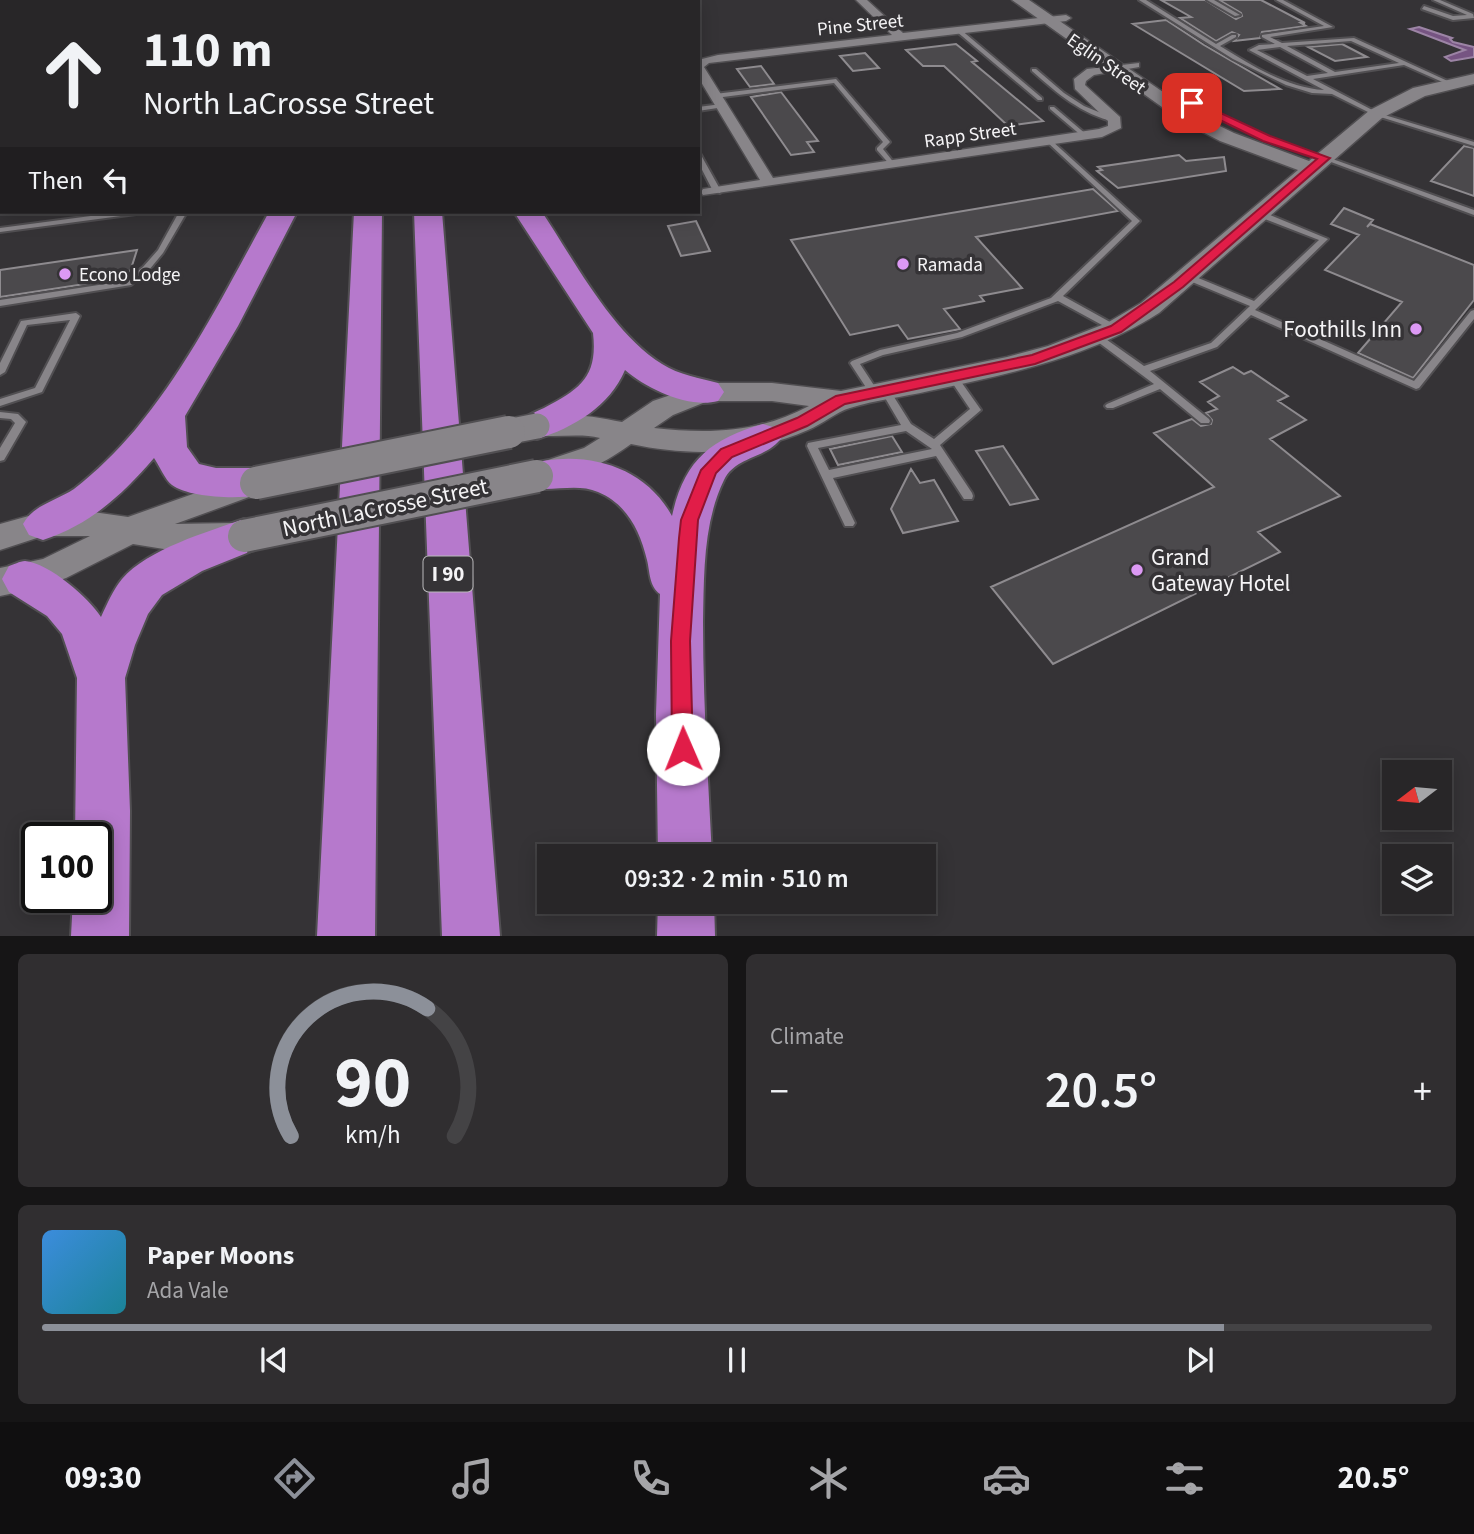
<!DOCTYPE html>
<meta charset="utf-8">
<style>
:root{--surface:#282628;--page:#302e30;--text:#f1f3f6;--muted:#a5a5a8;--line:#444345;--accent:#8c9099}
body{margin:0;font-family:"Source Sans 3",sans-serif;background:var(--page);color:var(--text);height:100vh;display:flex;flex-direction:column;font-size:26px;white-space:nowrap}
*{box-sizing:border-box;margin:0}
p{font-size:23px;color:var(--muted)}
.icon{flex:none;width:38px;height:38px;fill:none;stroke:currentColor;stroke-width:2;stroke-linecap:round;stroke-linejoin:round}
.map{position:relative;height:936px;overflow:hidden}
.sheet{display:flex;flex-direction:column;gap:18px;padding:18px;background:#161516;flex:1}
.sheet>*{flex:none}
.guide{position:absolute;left:0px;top:0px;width:700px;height:214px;box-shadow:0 4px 18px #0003,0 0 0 2px var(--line);background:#282628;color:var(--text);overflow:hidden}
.needle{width:46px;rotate:254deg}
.controls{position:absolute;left:1382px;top:760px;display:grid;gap:14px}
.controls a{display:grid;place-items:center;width:70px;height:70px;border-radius:0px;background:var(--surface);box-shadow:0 4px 18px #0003,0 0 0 2px var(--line);font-size:35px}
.speed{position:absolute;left:21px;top:822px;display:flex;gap:14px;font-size:35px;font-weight:700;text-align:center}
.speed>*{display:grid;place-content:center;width:91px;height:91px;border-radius:50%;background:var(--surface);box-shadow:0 4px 18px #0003,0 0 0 2px var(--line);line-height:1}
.speed .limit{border:4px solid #111;border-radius:10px;background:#fff;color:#111}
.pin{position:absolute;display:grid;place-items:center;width:60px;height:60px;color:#fff;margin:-30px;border-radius:14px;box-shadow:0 4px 10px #0006}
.me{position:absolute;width:77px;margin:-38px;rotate:359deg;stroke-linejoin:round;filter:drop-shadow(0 0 5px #0008)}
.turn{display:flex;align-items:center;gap:24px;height:147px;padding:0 28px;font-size:32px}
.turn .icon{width:91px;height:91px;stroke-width:2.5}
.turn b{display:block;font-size:49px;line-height:60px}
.then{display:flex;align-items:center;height:66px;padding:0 28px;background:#0003;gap:14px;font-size:26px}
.big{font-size:52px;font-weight:600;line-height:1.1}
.sheet .widget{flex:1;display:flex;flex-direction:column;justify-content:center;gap:10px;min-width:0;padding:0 24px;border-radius:10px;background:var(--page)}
.sheet .dial{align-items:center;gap:0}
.dial svg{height:182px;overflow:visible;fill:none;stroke:var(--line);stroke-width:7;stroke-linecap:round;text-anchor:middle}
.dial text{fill:var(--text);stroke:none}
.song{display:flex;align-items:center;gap:21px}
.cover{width:84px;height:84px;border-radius:10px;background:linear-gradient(135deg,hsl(210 70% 55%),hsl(190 70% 35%))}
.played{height:7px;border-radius:4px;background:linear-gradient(90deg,var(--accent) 85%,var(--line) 85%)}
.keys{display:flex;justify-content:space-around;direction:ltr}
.heat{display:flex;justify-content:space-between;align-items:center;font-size:38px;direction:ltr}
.sheet .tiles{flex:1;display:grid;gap:18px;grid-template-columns:1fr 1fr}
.widget:last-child{grid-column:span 2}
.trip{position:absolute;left:537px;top:844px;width:399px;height:70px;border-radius:0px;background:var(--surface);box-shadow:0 4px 18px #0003,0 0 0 2px var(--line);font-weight:600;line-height:70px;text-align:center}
.tab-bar{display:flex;height:112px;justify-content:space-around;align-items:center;background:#100f10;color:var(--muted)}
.tab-bar .icon{width:49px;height:49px}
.tab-bar .active{color:var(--accent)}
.tab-bar b{font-size:32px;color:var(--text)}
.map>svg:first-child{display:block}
.water{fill:#765482;stroke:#9c84a5;stroke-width:2}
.building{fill:#4b494c;stroke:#8e8b8f;stroke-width:2}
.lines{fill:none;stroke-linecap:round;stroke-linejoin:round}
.lane-casing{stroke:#514f52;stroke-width:4}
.street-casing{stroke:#514f52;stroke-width:3}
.secondary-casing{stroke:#514f52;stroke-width:3}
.highway-casing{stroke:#514f52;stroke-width:4}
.lane{fill:#888589;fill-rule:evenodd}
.street{fill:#888589;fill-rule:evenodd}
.secondary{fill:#888589;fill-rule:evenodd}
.highway{fill:#b679cc;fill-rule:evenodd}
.secondary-bridge-far1-casing{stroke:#514f52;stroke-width:28;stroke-linecap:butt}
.secondary-bridge-casing{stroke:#514f52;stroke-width:36;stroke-linecap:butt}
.secondary-bridge-far1{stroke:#888589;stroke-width:25}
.secondary-bridge{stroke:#888589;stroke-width:32}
.route{fill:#e11d48;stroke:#92132f;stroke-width:2}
.poi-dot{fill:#dc99f4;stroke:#353336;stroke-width:2.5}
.labels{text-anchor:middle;stroke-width:7;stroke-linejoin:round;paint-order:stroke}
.far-street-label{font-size:19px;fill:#f5f4f6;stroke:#353336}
.far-poi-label{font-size:19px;fill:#f5f4f6;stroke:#353336;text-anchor:start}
.shield{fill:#353336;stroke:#bbbabc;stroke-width:2}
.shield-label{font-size:21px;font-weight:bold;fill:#f5f4f6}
.poi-label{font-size:23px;fill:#f5f4f6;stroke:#353336;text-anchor:end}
.street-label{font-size:23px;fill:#f5f4f6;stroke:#353336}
</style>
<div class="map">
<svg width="1474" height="936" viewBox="0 0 1474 936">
<rect width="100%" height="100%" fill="#353336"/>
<path class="water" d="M1419,27l33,11 -2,1 3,3 21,5v10l-23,4 -6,-4 20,-7 -55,-21z"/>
<path class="building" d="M1161,0h44l31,19 6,-3 -1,-3 -22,-13h42l44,23h-4l5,3 -44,6 -2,6 -26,3 5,-6 -7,-3 -16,9 -36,-23 11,-1z
M1166,20l38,25 76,44 -36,2 -111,-67z
M956,44l21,17 -5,1 71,59 -35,5 -64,-60h-21l-17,-16z
M1342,44l25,13 -32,4 -27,-14z
M865,53l14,15 -26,3 -13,-15z
M761,66l13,18 -24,3 -13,-18z
M781,92l37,49 -11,1 7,10 -23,3 -40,-58z
M1464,146l10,2v48l-43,-15z
M1179,155l7,6 38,-4 2,14 -108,17 -21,-17 5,-1 -4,-3z
M1093,189l25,22 -142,26 46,51 -42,8 4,5 -40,8 16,20 -52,10 -10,-14 -48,10 -59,-95z
M1344,208l29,12 -6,7 3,-3 104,41v35l-61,78 -55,-25 44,-51 -77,-32 34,-35 -28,-11z
M696,221l14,30 -29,5 -13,-30z
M137,250l-8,25 -5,3 -124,19v-27z
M1233,367l11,7 7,-3 37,25 -10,5 28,19 -36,19 70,57 -82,36 22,20 -227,112 -62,-77 223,-100 -60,-54 38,-14 9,7 10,-2 1,-4 -6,-7 11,-4 -9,-7 11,-6 -19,-14z
M892,436l10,16 -64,13 -8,-16z
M1003,446l35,53 -28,6 -34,-54z
M911,469l9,14 14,-3 24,41 -55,12 -12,-24z"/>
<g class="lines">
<defs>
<path id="lane" d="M1139,0h7l70,44 16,-9h4v2l-16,9c31,19 67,42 104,44l-75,-40 10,-5 16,-1 -13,-7v-2l62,-9 -48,-26h7l50,27 -63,10 12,6 72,-5 98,45 -5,1 -43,-19 -91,14 65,34 96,29v4l-100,-31 -42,-21 -20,-1 -26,-8 -53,-26zM1351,41l48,22 -64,9 -48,-26zM1280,47l48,26 -21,3 -50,-26z
M1207,0h7l26,15 -5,1z
M1433,0h7l33,14 1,4 -21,2 -31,-11 2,-3 29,10 14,-1z
M956,29h4l82,69v2h-4l-82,-69z
M1032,69h4l28,24 20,13 34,14 -3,2c-34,-8 -57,-28 -83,-51z
M836,79l54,63 -7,7 12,15v2h-4l-14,-16v-2l6,-6 -49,-59 -119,15 -3,-2 3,-2z
M722,104l3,2 -1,1 -26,4v-4z
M1050,107h4l33,28v2h-4l-33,-28z
M0,137h2v4h-2z
M1047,140h4l89,81 -77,75 56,31v4h-6l-55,-30 -96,36 -79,18 -23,9 19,29 -2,2h-6l-21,-32 2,-2 28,-11 77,-17 94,-35 81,-77 -85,-79z
M698,153l3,2 20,36 -1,2 -7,-2 -15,-29z
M1323,157h4l147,53v5l-151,-56z
M121,212h19l-4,2 -136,18v-4z
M179,212h8l-24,41 -14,17 -18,15 -131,21v-6l125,-19 18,-14 15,-17z
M1257,212h6l65,27 -73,71 159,71 57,-70 3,-1v9l-55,69 -3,1 -165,-74 -34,32 -67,24 59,48 1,2 -1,2h-8l-41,-34 -47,19h-6l-2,-2 2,-2 47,-20 -60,-45 -1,-2 1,-2h6l44,31 67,-23 39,-37 -65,-27v-4h6l63,26 65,-61 -62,-24z
M76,313l4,3 -38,76 -42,14v-7l35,-11 35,-68 -43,5 -22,47 -5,3v-12l21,-42z
M954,375l3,1 24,34 -41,35 32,48 1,3 -1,3h-8l-28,-43 -103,22 22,45 -2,3h-8l-38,-80 1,-3 93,-18 -20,-34 5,-3 3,1 22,35 23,15 36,-30 -21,-31zM906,431l26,18 -103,21 -11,-22z
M0,412l18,2 8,8 -22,38 -4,1v-13l15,-25 -4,-4 -11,-1z"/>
<path id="street" d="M856,0h11l36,33 163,-18 5,3 -5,3 -357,42 -5,4 69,111 326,-49 9,-3v-5l-33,-32 -1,-10 13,-10 52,-6v4l-45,8 -8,6 -1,4 35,32 1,11 -19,9 -399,58 -2,-3 2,-3 57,-9 -62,-103v-17l20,-5 174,-20z"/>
<path id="secondary" d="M1012,0h17l166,114 39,19 75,28 61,-51 43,-22 61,-14v10l-49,12 -43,22 -223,195c-71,45 -150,61 -230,78 -26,6 -54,9 -79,17 -14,4 -27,16 -42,22 -58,25 -115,27 -177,14 -22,16 -70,45 -98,37l-4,-8 4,-8 51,-17 16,-10c-24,-6 -50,2 -73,-5l-4,-7 4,-7c30,-9 65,-3 95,3l31,-21 53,-18h66l69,8 166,-34 41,-11 59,-23 34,-20 157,-133 -78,-29 -37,-19zM708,401h64l37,5c-50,27 -100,28 -155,22l19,-13z
M252,473l11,3 4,8 -4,8 -88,32 58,-1 11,4 5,9 -5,9 -11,4 -63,1 -37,-6 -67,34 -28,10 -38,8v-28l43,-9 47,-23h-47l-43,14v-26l43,-12 43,-1 42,6z"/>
<path id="highway" d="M364,0h18v2h-18z
M410,0h18l1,2h-19z
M269,212h28l-59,114 -53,90 2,31 12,17 17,4h40l14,5 6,10 -6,10c-22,7 -79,6 -98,-8 -7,-5 -13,-20 -18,-27 -31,36 -64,67 -111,82l-14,-5 -6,-11c10,-19 33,-23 51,-35 22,-17 43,-38 61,-59 55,-66 93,-144 134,-218z
M354,212h28l-7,724h-58z
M414,212h28l58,724h-58z
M514,212h28c32,48 70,121 120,152 17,11 38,14 56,19l6,9 -6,9c-28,8 -71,-12 -93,-31 -15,36 -52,58 -88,69l-13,-4 -5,-9c6,-11 14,-13 25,-18 37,-19 54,-32 49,-75z
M763,424l13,4 6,9c-13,21 -47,19 -58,43 -21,43 -20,95 -21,142 0,78 5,156 9,234h-54l-2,-142 4,-120c-11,-8 -10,-22 -13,-34 -7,-29 -20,-56 -49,-68 -23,-10 -50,2 -75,-6l-5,-10 5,-10c56,-18 120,-3 149,50 12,-55 38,-77 91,-92z
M244,519l15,5 6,12 -6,12 -57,23 -40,24 -14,19 -13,31 -10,33 5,133 -1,125h-58l2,-38h23v-60h-21l2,-160 -15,-44 -15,-18 -38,-24 -7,-13 7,-13c4,-1 11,-5 16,-5 24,2 64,37 76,56 6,-13 12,-27 21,-38 26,-30 85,-47 122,-60z
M658,901h56l1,35h-58z"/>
</defs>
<use href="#lane" class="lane-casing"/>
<use href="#street" class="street-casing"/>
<use href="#secondary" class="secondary-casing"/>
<use href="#highway" class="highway-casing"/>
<use href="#lane" class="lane"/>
<use href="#street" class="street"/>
<use href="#secondary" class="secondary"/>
<use href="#highway" class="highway"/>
<defs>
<path id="secondary-bridge-far1" d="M501,433l36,-7"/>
<path id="secondary-bridge" d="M256,483l253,-51
M244,536l293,-60"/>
</defs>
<use href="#secondary-bridge-far1" class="secondary-bridge-far1-casing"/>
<use href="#secondary-bridge" class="secondary-bridge-casing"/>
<use href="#secondary-bridge-far1" class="secondary-bridge-far1"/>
<use href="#secondary-bridge" class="secondary-bridge"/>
</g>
<path class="route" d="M1189,101h6l75,35 60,22 -147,129 -62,45 -86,32 -190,40 -38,22 -75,31 -16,16 -18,47 -8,121 3,108 -3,7 -7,3 -8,-3 -3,-7 -1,-108 8,-103 2,-18 20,-50 20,-21 76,-31 39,-22 196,-41 79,-29 63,-44 143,-123 -54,-18 -74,-36z"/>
<g class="poi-dot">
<circle cx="903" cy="264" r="7"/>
<circle cx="65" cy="274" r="7"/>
<circle cx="1416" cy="329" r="7"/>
<circle cx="1137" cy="570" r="7"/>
</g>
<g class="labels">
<g class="far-street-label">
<text transform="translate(860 24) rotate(-6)" y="7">Pine Street</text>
<text transform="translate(1107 63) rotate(35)" y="7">Eglin Street</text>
<text transform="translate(970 134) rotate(-8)" y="7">Rapp Street</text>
</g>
<g class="far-poi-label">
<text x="917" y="271">Ramada</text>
<text x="79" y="281">Econo Lodge</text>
</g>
<rect class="shield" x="423.5" y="556.5" width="49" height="35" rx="5"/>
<g class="shield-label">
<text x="448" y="581">I 90</text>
</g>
<g class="poi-label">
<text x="1402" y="337">Foothills Inn</text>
<text x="1151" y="565" text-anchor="start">Grand<tspan x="1151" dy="26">Gateway Hotel</tspan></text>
</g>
<g class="street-label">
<text transform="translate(385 507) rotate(-12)" y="8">North LaCrosse Street</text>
</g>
</g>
</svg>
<div class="controls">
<a><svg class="needle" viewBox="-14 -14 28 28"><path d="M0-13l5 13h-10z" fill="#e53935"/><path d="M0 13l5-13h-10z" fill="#a5a5a8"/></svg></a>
<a><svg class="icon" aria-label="layers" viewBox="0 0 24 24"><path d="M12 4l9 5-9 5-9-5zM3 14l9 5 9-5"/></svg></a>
</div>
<div class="speed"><div class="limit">100</div></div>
<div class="pin" style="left:1192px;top:103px;background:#d93025"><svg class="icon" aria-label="arrive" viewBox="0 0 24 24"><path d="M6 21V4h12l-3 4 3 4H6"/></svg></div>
<svg class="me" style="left:683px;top:749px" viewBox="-20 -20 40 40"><circle r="19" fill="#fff"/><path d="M0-13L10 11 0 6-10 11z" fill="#e11d48"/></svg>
<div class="trip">09:32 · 2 min · 510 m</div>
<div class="guide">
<div class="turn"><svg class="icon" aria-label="ahead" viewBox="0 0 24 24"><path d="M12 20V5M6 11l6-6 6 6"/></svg><div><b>110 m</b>North LaCrosse Street</div></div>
<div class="then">Then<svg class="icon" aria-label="left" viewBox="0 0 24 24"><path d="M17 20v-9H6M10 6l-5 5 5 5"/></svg></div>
</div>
</div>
<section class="sheet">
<div class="tiles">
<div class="widget dial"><svg viewBox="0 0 100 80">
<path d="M14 69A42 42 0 1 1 86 69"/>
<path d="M14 69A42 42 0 0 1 74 13" stroke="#8c9099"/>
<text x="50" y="56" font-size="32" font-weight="700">90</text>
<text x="50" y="72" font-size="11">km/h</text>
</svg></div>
<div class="widget"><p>Climate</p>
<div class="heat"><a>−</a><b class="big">20.5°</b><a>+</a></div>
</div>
<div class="widget">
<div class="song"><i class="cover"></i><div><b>Paper Moons</b><p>Ada Vale</p></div></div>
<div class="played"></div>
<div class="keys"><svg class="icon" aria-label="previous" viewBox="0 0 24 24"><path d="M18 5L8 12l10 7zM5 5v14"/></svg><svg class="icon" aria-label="pause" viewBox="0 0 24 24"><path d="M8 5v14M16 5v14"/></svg><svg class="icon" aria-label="next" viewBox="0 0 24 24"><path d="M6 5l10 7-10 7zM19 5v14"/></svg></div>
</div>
</div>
</section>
<nav class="tab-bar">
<b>09:30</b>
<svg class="icon active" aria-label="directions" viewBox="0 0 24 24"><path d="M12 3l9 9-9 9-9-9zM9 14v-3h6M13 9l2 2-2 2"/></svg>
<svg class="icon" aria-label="music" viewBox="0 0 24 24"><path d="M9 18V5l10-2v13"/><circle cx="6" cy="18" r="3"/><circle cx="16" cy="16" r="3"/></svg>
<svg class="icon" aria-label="phone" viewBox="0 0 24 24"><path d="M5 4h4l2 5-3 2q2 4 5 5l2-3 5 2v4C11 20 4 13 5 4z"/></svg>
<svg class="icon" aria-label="climate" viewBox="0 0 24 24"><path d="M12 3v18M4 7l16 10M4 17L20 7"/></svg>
<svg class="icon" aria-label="car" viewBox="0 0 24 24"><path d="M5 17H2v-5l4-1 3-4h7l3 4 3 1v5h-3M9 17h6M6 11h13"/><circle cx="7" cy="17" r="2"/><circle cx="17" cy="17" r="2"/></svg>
<svg class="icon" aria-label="filters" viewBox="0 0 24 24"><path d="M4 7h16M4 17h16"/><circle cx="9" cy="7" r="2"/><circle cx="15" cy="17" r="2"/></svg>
<b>20.5°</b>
</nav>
